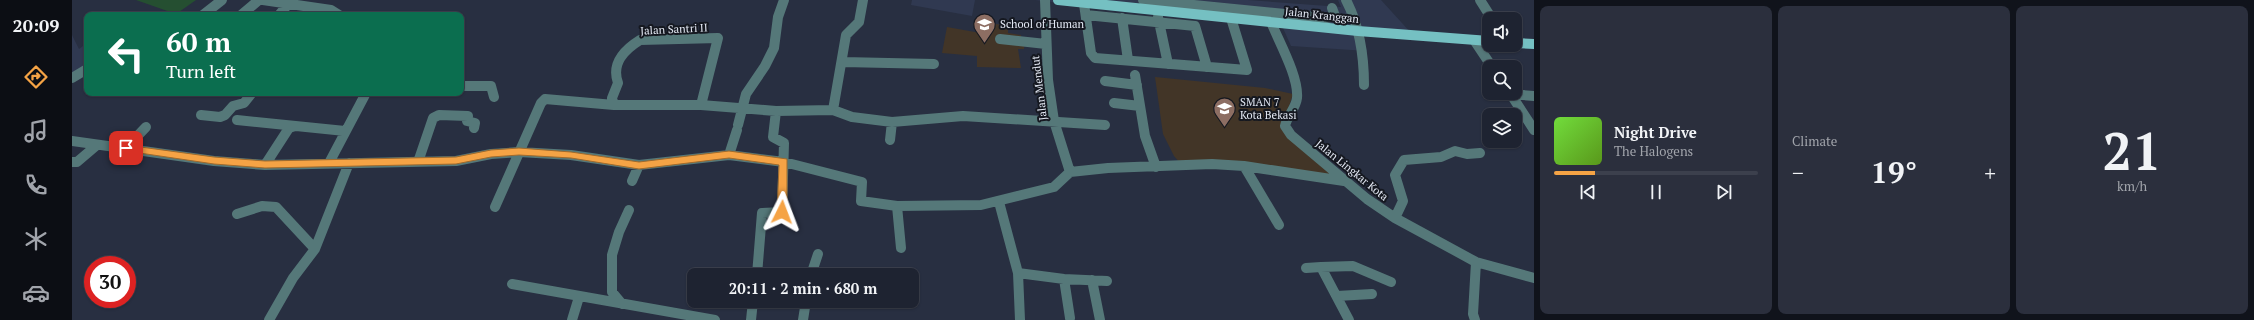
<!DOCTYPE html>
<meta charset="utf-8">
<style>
:root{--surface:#1e2331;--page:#2b2f3d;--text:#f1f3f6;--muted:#a1a4ab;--line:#3c404d;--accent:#f5a345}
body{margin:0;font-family:"PT Serif",serif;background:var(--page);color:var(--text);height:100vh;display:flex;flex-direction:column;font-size:15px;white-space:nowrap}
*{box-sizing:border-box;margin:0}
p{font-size:13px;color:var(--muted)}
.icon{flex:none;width:22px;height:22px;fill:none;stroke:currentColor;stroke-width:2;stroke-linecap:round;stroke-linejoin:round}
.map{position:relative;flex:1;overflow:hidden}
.drawer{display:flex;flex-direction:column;gap:6px;padding:6px;background:#10131b;width:720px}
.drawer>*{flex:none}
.hud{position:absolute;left:12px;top:12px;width:380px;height:84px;border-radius:8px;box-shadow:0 1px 3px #0004,0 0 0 1px var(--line);background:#0b6e4f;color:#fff;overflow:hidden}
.controls{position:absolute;left:1410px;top:12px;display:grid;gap:8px}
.controls a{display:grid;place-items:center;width:40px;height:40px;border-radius:8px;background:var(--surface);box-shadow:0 1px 3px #0004,0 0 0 1px var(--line);font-size:20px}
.speed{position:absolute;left:12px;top:256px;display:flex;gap:8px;font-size:20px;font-weight:700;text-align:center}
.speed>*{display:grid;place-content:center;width:52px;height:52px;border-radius:50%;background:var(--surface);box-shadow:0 1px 3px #0004,0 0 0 1px var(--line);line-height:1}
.speed .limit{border:6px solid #d22;background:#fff;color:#111}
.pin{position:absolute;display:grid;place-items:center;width:34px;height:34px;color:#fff;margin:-17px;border-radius:8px;box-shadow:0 2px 6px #0006}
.me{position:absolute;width:44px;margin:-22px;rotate:3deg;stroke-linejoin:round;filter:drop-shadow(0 0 3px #0008)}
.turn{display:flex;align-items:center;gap:14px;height:84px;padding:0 16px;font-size:18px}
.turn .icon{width:52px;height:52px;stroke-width:2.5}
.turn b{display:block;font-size:28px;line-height:34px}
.big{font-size:30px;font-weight:700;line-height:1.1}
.drawer .widget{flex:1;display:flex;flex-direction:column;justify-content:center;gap:6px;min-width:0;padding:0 14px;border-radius:8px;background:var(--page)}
.drawer .dial{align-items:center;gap:0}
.dial b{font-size:52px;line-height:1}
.song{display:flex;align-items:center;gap:12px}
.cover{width:48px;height:48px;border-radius:6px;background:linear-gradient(135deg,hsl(100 70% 55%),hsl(90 70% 35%))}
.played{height:4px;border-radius:2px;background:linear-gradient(90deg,var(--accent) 20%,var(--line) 20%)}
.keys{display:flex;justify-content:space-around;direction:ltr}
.heat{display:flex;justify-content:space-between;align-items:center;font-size:22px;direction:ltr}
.drawer .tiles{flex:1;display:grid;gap:6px;grid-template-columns:repeat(3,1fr)}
.trip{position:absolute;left:615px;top:268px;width:232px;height:40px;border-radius:8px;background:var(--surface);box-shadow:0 1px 3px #0004,0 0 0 1px var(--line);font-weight:700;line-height:40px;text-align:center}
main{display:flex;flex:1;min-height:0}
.dock{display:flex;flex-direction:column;width:72px;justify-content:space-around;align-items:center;background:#0c0e14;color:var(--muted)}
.dock .icon{width:28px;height:28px}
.dock .on{color:var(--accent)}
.dock b{font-size:18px;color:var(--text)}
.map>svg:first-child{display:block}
.built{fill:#303951}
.education{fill:#423527}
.green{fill:#254f31}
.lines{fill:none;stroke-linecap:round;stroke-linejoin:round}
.minor{stroke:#557879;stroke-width:10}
.major{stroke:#75c0c2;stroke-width:10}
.route{fill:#f5a345;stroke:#9f6a2d}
.labels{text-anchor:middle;stroke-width:4;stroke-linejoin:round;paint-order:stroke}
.street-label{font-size:11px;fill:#e3e8f3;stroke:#151820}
.poi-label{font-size:11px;fill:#e3e8f3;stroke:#151820;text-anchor:start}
</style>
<main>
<nav class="dock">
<b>20:09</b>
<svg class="icon on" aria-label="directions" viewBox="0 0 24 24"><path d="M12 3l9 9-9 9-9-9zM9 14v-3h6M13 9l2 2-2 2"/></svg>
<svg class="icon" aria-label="music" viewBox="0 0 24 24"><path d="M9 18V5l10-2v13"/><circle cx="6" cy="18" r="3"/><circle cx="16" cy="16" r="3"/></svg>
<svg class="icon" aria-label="phone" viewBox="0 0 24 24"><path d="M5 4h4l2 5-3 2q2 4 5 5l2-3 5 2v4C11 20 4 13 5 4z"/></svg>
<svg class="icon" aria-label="climate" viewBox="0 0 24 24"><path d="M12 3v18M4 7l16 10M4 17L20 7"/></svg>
<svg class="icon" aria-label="car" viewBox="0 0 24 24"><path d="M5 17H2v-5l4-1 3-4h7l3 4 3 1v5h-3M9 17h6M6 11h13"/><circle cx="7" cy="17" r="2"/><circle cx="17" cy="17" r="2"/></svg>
</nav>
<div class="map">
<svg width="1462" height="320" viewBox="0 0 1462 320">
<rect width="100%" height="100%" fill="#282f41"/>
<path class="built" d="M840,0h63l-3,16 -61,-11z
M963,0h213l93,7 -3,-7h43l31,34 -57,-4 12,21 -76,-5 -8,-18z
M0,35l7,14 8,-6v27l-15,12z"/>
<path class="education" d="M924,24l12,2v7l13,2v4l4,1 -1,9h-6l3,19 -44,-1v-11l-35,-3 5,-26 39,7 1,-7 7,2z
M1083,77l110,11 28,6 -9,28 53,54 -156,-12 -7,-8 -11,-22z"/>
<path class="green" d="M64,0h60l-20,14z"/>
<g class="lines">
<path class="minor" d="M191,0l68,10 8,5
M973,0l3,80 6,41 16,51
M1071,0l183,18 9,-2 -3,-8
M1274,0c14,27 18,55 18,85
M1408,0l12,19
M1012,4l7,49 4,5 152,12 -16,-52
M131,15l19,-15
M169,15l18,-15
M207,15l11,-13
M1014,15l109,11 12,41
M1086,17l10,47
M1050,18l6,42
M1199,22c8,20 28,55 26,76 -1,10 -10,18 -12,28l6,9 76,64 28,19 81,44 58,16
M928,39l46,5
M1402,40l18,27
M771,62l91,2
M1063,75l10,61 11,31
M0,78l15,-9
M1033,81l32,4
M389,86h30l3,11
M1438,93l24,37
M1438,94l24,2
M1042,103l26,3
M542,105l-2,-7 6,-15c-7,-20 6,-33 22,-43l78,-2 -17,67
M761,110l13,-75 13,-13 4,-22
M129,115l19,2 5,-2 8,-9 11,-3 8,-10
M165,120l108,11
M666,125l8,-31 19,-28 9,-18 4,-31 6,-17
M818,140l2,-18
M0,141l142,20 51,4 191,-4 35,-7 28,-2 52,3 68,10 90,-10 55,7 78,20 -1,19 36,5 84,-1 73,-18 16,-15 38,-4 104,-4 32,2 100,15
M54,148l20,-21
M657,155l8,-25
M0,162h5l20,-17
M346,162l15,-44 6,-3 29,1 -1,5 8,2 -1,5
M257,163l37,-70
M193,165l24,-37 6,-2
M1172,166l35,59
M560,181l7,-16
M927,202l19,71 2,47
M825,206l4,42
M423,207l46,-104 4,-4 69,6h87l75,6 57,-1 19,7 40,5 71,-6 142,9
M165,214l25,-8 14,1 39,42
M1323,218l8,-17 -8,-26 9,-15 37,-3 14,-6 12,3 13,-1
M1234,268l15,-1
M946,273l46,6 43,2
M685,275l5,-62 20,-1 2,-69 -11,-6 3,-26
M739,275l7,-21
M992,279l6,39
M1020,280l8,40
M440,284l203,36
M1265,296l35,-2
M550,304l-10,-12v-37l7,-23 10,-22
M197,320l24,-42 22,-29 34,-86
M500,320l7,-23
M679,320l2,-19
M731,320l3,-19
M1277,320l-28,-53 32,-1 38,16
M1403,320l-2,-6 3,-52"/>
<path class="major" d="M986,0l300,31 131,10
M1443,43l19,1"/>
</g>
<path class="route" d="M54,145l88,12 51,4 191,-4 35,-7 28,-2 52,4 68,10 90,-11 58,8v53l-5,4 -5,-4 2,-47 -50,-7 -90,11 -68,-11 -52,-3 -28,2 -35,7 -191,4 -51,-4 -88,-13 -4,-3z"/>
<defs>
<symbol id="school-pin" viewBox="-11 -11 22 30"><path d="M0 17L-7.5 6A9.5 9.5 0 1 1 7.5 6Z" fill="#8d6e63" stroke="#151820"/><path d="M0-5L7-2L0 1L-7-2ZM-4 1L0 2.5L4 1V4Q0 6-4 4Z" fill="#fff"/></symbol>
</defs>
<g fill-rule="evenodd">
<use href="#school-pin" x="900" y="12" width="25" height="34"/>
<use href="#school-pin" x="1140" y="96" width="25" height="34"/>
</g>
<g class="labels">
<g class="street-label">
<text transform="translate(1250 15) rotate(6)" y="4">Jalan Kranggan</text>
<text transform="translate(602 29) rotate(-3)" y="4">Jalan Santri II</text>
<text transform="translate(967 88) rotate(-97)" y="4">Jalan Mendut</text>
<text transform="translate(1280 170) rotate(39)" y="4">Jalan Lingkar Kota</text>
</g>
<g class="poi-label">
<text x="928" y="28">School of Human</text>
<text x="1168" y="106">SMAN 7<tspan x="1168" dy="13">Kota Bekasi</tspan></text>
</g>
</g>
</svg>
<div class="controls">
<a><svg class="icon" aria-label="sound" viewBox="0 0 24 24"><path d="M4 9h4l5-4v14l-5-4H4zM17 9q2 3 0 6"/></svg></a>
<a><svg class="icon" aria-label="search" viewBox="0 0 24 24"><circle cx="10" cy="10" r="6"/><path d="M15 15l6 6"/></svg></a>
<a><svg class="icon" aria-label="layers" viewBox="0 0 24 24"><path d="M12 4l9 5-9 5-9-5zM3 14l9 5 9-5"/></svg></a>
</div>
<div class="speed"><div class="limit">30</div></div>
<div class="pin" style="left:54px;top:148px;background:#d93025"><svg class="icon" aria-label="arrive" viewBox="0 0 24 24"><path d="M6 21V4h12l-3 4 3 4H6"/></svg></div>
<svg class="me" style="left:710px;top:212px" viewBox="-20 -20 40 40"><path d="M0-17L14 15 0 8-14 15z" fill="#f5a345" stroke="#fff" stroke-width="4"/></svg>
<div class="trip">20:11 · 2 min · 680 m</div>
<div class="hud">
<div class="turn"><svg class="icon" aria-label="left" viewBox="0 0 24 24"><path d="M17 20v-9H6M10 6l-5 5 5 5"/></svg><div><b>60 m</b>Turn left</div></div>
</div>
</div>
<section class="drawer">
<div class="tiles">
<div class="widget">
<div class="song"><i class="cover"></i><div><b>Night Drive</b><p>The Halogens</p></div></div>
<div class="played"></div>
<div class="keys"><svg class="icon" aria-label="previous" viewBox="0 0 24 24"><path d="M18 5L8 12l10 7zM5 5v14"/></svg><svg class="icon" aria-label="pause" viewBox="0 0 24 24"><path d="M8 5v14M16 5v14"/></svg><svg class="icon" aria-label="next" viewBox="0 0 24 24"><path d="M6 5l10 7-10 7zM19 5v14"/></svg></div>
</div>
<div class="widget"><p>Climate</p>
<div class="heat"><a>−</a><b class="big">19°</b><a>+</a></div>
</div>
<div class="widget dial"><b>21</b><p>km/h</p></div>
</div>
</section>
</main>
